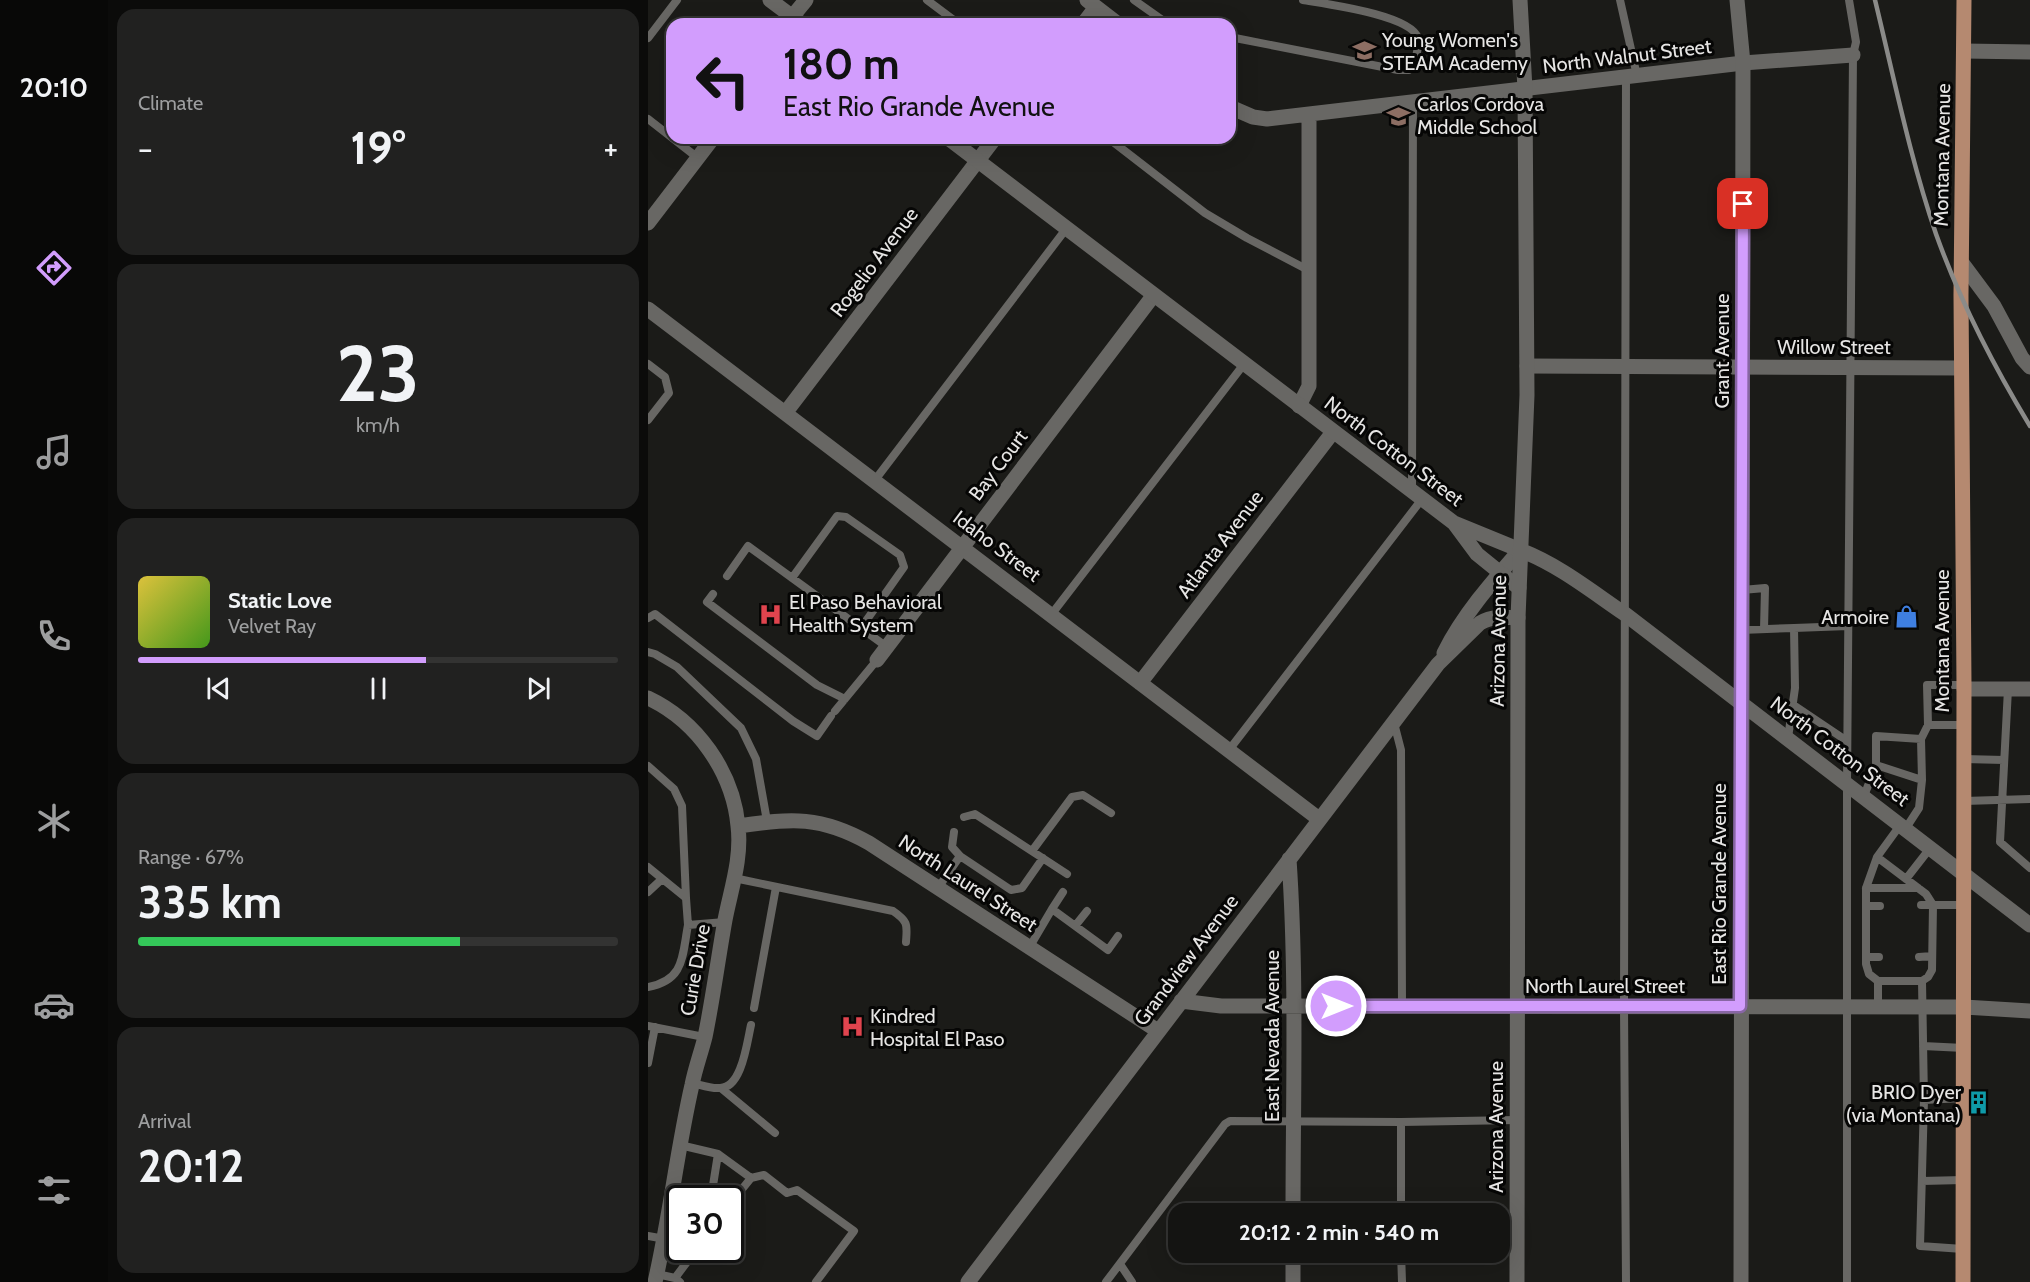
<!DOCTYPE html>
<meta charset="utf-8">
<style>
:root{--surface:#141412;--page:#212120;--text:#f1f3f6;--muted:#9d9e9f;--line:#333332;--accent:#d29dfd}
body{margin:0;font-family:Cabin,sans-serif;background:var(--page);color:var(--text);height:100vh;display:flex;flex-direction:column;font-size:22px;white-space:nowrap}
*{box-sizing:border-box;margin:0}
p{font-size:20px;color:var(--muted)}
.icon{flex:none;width:33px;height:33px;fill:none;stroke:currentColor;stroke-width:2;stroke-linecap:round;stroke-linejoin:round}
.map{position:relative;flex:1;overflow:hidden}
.side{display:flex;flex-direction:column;gap:9px;padding:9px;background:#0b0b0a;width:540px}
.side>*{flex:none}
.guide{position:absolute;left:18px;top:18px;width:570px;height:126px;border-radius:18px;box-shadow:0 6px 24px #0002,0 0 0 2px var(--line);background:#d29dfd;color:#111;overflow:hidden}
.speed{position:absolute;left:18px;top:1185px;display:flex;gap:12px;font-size:30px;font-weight:700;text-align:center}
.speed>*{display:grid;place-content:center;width:78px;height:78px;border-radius:50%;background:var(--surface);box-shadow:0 6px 24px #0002,0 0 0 2px var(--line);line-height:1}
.speed .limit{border:3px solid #111;border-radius:9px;background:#fff;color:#111}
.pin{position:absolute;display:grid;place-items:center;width:51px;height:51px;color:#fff;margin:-26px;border-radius:12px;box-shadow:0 3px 9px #0006}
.me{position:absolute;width:66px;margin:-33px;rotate:90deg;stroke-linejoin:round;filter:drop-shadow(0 0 4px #0008)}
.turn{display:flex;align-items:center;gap:21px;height:126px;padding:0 18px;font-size:27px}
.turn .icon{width:78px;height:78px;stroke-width:2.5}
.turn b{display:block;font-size:42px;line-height:51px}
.big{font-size:45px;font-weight:800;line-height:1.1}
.side .widget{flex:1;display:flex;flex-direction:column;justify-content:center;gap:9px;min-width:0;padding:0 21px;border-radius:18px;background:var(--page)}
.side .dial{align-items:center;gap:0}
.dial b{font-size:78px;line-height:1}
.song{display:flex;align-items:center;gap:18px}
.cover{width:72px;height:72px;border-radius:9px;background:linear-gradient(135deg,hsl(50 70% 55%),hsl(100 70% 35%))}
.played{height:6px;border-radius:3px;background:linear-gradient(90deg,var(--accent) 60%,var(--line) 60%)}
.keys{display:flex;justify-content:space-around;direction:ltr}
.heat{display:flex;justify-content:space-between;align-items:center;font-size:33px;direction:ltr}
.charge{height:9px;border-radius:4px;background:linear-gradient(90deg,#34c759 67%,var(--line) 0)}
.trip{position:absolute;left:520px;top:1203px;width:342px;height:60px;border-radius:18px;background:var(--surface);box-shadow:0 6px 24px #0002,0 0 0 2px var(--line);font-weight:800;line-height:60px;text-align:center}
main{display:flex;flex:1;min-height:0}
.tabs{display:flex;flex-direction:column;width:108px;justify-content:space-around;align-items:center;background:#080807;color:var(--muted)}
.tabs .icon{width:42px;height:42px}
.tabs .active{color:var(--accent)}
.tabs b{font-size:27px;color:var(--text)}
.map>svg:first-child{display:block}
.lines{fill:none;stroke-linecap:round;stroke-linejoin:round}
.service{stroke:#686764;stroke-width:8}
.minor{stroke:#686764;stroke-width:15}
.tertiary{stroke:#686764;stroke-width:15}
.secondary{stroke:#686764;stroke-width:15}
.primary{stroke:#b58970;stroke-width:15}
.rail{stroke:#8b8b89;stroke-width:4.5}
.route-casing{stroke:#8866a4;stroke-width:15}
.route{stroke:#d29dfd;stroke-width:10}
.labels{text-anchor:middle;stroke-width:6;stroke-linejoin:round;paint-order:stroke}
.poi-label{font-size:20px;fill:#e6e5e4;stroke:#060605;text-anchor:start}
.street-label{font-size:20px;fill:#e6e5e4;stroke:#060605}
</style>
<main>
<nav class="tabs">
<b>20:10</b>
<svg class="icon active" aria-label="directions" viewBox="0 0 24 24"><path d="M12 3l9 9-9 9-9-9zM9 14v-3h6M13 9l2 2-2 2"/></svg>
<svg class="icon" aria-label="music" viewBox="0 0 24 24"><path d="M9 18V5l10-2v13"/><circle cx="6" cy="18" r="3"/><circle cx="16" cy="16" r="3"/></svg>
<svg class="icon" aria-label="phone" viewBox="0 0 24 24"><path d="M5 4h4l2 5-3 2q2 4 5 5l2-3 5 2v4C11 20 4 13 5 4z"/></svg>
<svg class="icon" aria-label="climate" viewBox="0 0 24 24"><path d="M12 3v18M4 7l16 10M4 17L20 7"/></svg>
<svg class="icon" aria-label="car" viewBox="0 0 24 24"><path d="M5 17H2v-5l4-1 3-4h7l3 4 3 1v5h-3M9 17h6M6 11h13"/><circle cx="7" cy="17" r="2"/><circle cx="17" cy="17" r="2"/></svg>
<svg class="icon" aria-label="filters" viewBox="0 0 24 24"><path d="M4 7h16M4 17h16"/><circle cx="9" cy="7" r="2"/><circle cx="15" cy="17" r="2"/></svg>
</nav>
<section class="side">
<div class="widget"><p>Climate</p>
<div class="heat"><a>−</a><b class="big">19°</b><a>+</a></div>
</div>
<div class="widget dial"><b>23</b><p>km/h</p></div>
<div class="widget">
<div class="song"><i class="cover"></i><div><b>Static Love</b><p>Velvet Ray</p></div></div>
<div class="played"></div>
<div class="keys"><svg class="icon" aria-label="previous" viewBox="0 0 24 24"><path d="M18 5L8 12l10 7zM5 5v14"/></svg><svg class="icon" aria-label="pause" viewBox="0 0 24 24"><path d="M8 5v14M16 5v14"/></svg><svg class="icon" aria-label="next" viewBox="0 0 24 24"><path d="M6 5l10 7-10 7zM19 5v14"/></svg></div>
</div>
<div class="widget"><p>Range · 67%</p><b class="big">335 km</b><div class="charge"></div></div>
<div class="widget"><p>Arrival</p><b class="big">20:12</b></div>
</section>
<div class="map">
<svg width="1382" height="1282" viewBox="0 0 1382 1282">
<rect width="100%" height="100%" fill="#1b1b18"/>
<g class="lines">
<path class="service" d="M279,0l32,24
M486,0l34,24
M972,0l17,76
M582,37l168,33h11l5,-4c1,-8 6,-21 4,-28 -7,-23 -92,-34 -115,-38
M0,38l29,-38
M978,77l-2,930 2,275
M0,119l50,39
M460,138l97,75 42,25 63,33
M0,364l17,13 4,16 -21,27
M227,480l191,-251
M764,492l1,-390
M79,576l21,-30 139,101
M144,578l45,-62 9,1 54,38 4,12 -43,61
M1094,590l23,-2 -1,41
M65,594l-6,8 110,83 28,14
M403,615l193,-251
M0,618l7,-4 138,107 24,15 14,-20
M1146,628l54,-2
M1093,630l53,-2 1,60 -7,50
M0,652l7,2 22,13 64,61 15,31 11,62
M1360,689l-8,153 30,26
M1144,704l55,37
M187,711l42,-51
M746,723l7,27 1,256
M1280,725h36
M1273,739l7,-14 -1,-40h37
M581,750l193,-251
M1316,759l40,1
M0,766l26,23 8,17 4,92
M1216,796l12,-31v-29l45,3 1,41 -46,-15
M1316,801l66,-2
M316,817l11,-3 92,60
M1253,824l-24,33 49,37 7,11 -1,65 -4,7 -6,4
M1258,828l13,-20 3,-28
M384,851l40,-54 11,-2 28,18
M312,856l51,34 11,-2 21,-30
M0,867l38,31 2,27 37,-3
M86,878l159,33c16,11 14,14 13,31
M1258,879l25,-32
M290,888l22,-32 -8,-9 2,-15
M1218,888l11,-31
M0,892l14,-13
M1273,905h43
M1218,906h14
M404,909l11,-17
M427,926l12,-15
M381,948l23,-39 56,41 10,-14
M1218,957h13
M1271,957l13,-1
M1230,981l-9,-7 -3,-10v-76h52
M0,987c37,-7 34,-31 40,-62
M1230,1006v-25h44l2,119 -4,146 43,3
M106,1008l22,-121
M0,1026l56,11
M1275,1046l41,2
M0,1063l7,-36
M44,1083c9,2 19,6 28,5 22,0 27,-46 31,-63
M74,1089l53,44
M1276,1100l39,-2
M753,1122v92
M32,1145l38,9 33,24
M1274,1181l41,-1
M63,1198l7,-44
M82,1204l21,-26 13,-3 23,18 10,-3 57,41 -38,51
M0,1236l17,3
M753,1252l1,30
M472,1264l12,18
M9,1274l18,4 5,4
M27,1278l21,-28
M458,1282l119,-158 5,-3 171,1 116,-2
M1199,1282v-498l6,-729 3,-13 -7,-42"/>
<path class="minor" d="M439,0l31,24
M144,17l14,-17
M435,24l13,-17
M1316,51l66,1
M582,107l23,10 14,2 476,-56 110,-8
M0,223l65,-85
M1314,263l32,43 28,52 8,9
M0,309l671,510
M879,366l434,2
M651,406l10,-20v-272
M138,412l209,-274
M796,653c19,-38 48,-71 76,-103
M229,660l276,-364
M492,683l193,-251
M1316,689h66
M0,698c49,23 85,74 90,128 4,32 -7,63 -13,94 -7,39 -12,78 -20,117 -4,16 -10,32 -13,48 -15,65 -22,132 -37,197
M90,826c54,-8 83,-10 131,17l289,188
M641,859c8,118 4,236 4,355
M533,1001l40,5 743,1 66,4
M320,1282l470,-618 42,-41c12,-7 24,-6 38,-5
M645,1282v-30"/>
<path class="tertiary" d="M122,0l32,24
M300,138l506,385 66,27
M806,523l23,31 42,34"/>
<path class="secondary" d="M1089,0l6,63 -2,1219
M872,550c39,15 71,41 105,64l405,311
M869,1282l1,-664 9,-223 -2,-306 -5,-89"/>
<path class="primary" d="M1315,1282l1,-597 -3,-390 3,-295"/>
<path class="rail" d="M1227,0c19,78 35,158 61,234 24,67 57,131 94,192"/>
</g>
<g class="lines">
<defs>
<path id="route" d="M688,1006h404l3,-802"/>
</defs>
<use href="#route" class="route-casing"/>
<use href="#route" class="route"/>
</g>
<defs>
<symbol id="school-bare" viewBox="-9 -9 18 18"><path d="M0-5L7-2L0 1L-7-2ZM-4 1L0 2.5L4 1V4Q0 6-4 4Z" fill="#8d6e63" stroke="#060605" stroke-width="2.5" paint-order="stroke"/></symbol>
<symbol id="hospital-bare" viewBox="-9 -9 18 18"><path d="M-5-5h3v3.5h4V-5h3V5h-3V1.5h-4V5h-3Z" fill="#e0444e" stroke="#060605" stroke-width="2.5" paint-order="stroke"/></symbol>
<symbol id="shop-bare" viewBox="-9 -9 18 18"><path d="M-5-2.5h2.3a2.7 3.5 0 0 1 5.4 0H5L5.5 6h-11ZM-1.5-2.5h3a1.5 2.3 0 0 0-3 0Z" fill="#3f7fe0" stroke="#060605" stroke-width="2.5" paint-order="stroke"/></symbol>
<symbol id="building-bare" viewBox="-9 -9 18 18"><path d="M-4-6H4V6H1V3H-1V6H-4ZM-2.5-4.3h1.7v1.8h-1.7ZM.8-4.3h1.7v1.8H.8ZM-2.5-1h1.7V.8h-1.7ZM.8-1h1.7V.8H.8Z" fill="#0f9aa8" stroke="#060605" stroke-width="2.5" paint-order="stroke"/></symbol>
</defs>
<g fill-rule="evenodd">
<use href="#school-bare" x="700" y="34" width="33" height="33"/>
<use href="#school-bare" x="734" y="100" width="33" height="33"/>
<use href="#hospital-bare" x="106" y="598" width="33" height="33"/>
<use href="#shop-bare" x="1242" y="600" width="33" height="33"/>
<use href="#hospital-bare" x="188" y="1010" width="33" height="33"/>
<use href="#building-bare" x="1314" y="1086" width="33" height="33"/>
</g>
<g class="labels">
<g class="poi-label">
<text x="734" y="47">Young Women's<tspan x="734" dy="23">STEAM Academy</tspan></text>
<text x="769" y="111">Carlos Cordova<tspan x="769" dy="23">Middle School</tspan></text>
<text x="141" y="609">El Paso Behavioral<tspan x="141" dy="23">Health System</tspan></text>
<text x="1241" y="624" text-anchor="end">Armoire</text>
<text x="222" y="1023">Kindred<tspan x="222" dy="23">Hospital El Paso</tspan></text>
<text x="1313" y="1099" text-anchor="end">BRIO Dyer<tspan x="1313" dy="23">(via Montana)</tspan></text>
</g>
<g class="street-label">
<text transform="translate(979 56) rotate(-7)" y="7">North Walnut Street</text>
<text transform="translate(1294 155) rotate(-89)" y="7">Montana Avenue</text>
<text transform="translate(226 262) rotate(-53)" y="7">Rogelio Avenue</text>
<text x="1186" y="354">Willow Street</text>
<text transform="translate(1074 351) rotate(-90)" y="7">Grant Avenue</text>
<text transform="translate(746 451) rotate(37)" y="7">North Cotton Street</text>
<text transform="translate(350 465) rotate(-53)" y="7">Bay Court</text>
<text transform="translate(572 544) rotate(-53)" y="7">Atlanta Avenue</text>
<text transform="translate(349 546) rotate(37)" y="7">Idaho Street</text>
<text transform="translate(850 641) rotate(-89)" y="7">Arizona Avenue</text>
<text transform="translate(1294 641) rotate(-90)" y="7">Montana Avenue</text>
<text transform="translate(1192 751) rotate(37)" y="7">North Cotton Street</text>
<text transform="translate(320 883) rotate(33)" y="7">North Laurel Street</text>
<text transform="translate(1071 884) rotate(-90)" y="7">East Rio Grande Avenue</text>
<text transform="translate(538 960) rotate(-53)" y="7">Grandview Avenue</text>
<text transform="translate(47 970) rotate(-80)" y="7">Curie Drive</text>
<text x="957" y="993">North Laurel Street</text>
<text transform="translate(624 1036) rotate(-90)" y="7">East Nevada Avenue</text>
<text transform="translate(848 1127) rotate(-90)" y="7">Arizona Avenue</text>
</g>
</g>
</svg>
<div class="speed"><div class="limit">30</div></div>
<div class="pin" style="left:1095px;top:204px;background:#d93025"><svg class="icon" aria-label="arrive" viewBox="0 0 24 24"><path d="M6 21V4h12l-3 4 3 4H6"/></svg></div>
<svg class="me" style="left:688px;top:1006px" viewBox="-20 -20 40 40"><circle r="17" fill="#d29dfd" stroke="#fff" stroke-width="3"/><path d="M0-11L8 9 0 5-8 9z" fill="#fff"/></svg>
<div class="trip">20:12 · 2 min · 540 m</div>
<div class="guide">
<div class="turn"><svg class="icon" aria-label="left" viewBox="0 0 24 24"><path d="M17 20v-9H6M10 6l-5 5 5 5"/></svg><div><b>180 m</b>East Rio Grande Avenue</div></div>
</div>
</div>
</main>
